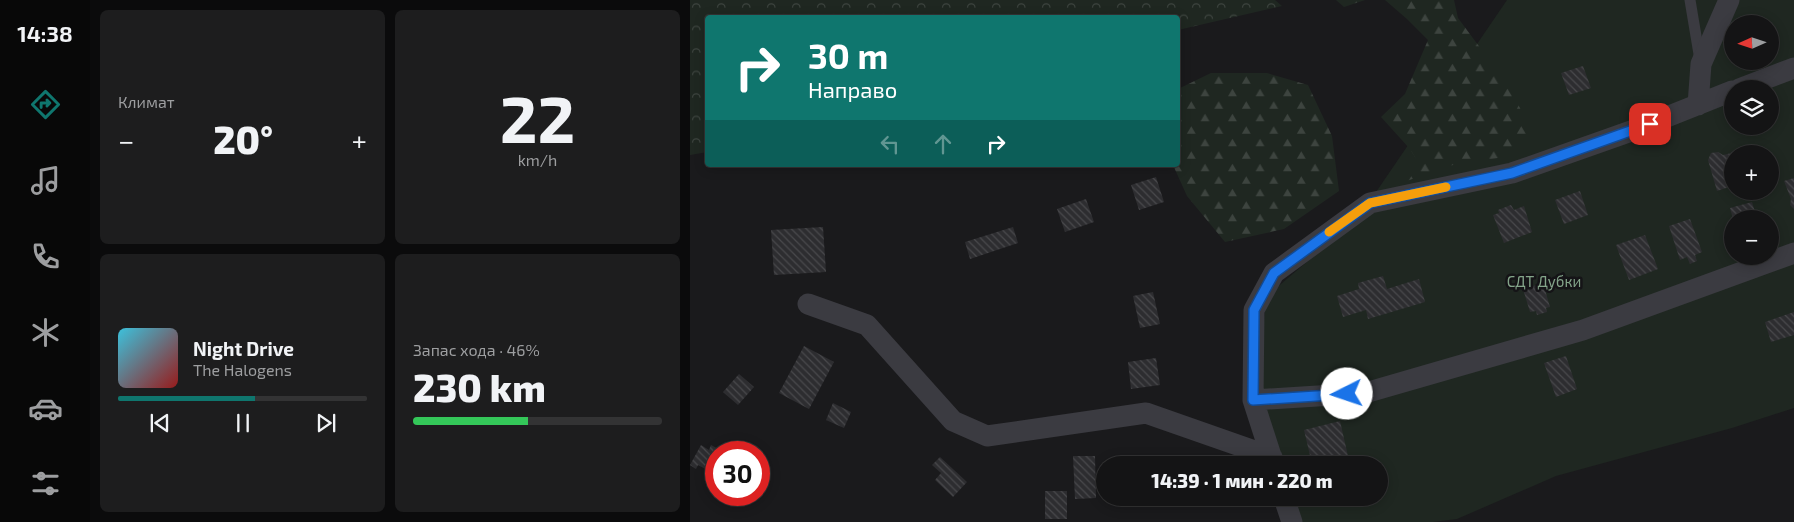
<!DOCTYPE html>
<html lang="ru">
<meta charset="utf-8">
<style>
:root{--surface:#141415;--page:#1d1d1e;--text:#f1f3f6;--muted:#9d9ea0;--line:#333334;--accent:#0f766e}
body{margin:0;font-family:"Exo 2",sans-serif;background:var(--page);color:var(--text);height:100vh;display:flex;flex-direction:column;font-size:19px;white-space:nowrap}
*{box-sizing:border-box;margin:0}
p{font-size:16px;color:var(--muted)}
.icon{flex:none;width:28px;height:28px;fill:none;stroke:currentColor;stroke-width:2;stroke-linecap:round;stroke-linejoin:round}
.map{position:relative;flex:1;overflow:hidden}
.panel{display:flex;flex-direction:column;gap:10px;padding:10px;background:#0b0b0c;width:600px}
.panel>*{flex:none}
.top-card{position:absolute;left:15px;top:15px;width:475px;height:152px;border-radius:5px;box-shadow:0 2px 12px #0003,0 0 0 1px var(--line);background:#0f766e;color:#fff;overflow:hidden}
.needle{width:32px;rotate:267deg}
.buttons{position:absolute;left:1034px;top:15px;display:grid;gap:10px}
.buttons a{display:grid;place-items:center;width:55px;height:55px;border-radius:50%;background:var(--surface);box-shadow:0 2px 12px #0003,0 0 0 1px var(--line);font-size:25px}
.speed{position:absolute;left:15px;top:441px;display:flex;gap:10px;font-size:25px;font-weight:700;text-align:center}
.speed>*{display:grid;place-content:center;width:65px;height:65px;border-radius:50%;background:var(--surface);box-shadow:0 2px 12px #0003,0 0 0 1px var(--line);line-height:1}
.speed .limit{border:8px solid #d22;background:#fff;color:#111}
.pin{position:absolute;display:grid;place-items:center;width:42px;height:42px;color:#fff;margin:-21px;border-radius:10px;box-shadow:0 2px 8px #0006}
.me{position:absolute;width:55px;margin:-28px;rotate:266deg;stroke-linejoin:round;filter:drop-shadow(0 0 4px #0008)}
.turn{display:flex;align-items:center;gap:18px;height:105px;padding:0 20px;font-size:22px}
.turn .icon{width:65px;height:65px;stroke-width:2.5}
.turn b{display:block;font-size:35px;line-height:42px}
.lanes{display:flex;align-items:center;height:48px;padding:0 20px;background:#0003;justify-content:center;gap:25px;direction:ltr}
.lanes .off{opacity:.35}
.big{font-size:38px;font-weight:800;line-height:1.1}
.panel .widget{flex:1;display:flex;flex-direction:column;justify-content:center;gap:8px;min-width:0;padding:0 18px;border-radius:8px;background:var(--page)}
.panel .dial{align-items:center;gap:0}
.dial b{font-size:65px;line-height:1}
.song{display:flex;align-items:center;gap:15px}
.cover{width:60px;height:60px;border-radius:8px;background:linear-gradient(135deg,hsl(190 70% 55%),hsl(0 70% 35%))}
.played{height:5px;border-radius:2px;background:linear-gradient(90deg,var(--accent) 55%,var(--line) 55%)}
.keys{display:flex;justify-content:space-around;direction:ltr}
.heat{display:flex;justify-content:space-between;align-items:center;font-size:28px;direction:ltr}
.charge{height:8px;border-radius:4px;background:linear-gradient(90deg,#34c759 46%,var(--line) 0)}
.panel .tiles{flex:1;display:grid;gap:10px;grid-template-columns:repeat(2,1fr)}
.trip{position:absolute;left:406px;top:456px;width:292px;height:50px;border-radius:25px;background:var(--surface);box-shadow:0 2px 12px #0003,0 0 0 1px var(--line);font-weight:800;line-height:50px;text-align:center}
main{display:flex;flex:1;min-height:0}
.dock{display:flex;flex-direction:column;width:90px;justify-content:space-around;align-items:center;background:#080808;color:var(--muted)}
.dock .icon{width:35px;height:35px}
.dock .active{color:var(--accent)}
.dock b{font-size:22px;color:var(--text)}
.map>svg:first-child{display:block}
.green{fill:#1f2721;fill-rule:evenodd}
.forest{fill:url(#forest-firs)}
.park{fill:url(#park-crowns)}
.building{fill:url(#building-back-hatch)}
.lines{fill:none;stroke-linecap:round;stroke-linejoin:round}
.lane{stroke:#3b3b41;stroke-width:11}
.street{stroke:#3b3b41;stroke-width:21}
.route-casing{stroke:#114b97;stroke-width:12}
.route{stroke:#1a73e8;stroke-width:9}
.slow{stroke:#f59e0b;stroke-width:9}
.labels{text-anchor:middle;stroke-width:5;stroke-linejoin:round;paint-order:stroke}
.park-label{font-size:15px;fill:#84a58a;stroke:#151417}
</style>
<main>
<nav class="dock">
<b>14:38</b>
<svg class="icon active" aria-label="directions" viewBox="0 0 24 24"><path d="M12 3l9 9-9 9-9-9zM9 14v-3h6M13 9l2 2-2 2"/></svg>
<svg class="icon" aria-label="music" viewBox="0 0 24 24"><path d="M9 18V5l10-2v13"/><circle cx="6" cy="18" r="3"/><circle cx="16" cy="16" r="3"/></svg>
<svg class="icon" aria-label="phone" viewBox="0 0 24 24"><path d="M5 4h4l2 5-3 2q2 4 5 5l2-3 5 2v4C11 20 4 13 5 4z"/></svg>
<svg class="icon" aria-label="climate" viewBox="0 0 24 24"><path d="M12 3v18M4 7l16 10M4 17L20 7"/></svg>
<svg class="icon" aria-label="car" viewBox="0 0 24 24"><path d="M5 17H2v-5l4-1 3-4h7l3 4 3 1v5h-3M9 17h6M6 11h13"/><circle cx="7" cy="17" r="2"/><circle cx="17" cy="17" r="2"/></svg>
<svg class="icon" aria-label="filters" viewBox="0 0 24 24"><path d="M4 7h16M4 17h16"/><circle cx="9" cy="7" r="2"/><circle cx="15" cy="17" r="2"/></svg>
</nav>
<section class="panel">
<div class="tiles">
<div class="widget"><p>Климат</p>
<div class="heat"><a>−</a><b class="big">20°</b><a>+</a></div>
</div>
<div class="widget dial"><b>22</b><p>km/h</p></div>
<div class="widget">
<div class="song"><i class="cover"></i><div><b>Night Drive</b><p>The Halogens</p></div></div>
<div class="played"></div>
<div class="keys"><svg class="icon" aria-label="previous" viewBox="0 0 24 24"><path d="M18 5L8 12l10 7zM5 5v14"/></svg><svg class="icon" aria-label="pause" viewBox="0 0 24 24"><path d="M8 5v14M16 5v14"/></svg><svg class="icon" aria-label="next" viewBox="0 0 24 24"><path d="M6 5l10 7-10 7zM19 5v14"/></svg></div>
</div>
<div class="widget"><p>Запас хода · 46%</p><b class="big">230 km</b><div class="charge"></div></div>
</div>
</section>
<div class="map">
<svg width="1104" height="522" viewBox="0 0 1104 522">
<defs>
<pattern id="forest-firs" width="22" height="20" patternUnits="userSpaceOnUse" patternTransform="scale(1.25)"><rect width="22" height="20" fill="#1f2721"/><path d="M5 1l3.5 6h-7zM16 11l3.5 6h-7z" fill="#3d443f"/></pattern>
<pattern id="park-crowns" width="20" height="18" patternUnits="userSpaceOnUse" patternTransform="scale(1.25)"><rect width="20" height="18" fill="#1f2721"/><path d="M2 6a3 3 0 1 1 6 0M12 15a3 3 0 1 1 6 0" fill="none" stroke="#3d443f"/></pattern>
<pattern id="building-back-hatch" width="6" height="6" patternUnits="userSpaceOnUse" patternTransform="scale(1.25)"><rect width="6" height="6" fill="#2d2d30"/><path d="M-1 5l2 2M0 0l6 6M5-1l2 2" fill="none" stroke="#49494c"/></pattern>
</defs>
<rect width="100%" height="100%" fill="#1a1a1c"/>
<path class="green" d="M817,0h287v408l-62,20 -176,48 -99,43 -24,3h-131l-9,-24h87v-33h-98l-24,-72 8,-96 93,-80zM1042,24h38v37h-38zM1042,89h38v37h-38zM1042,154h38v37h-38zM1042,219h38v37h-38z"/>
<path class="forest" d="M646,0h29l-21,7z
M695,0h69l4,18 46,62 16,28 12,32 -28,17 -57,9 -59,22 29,-28 -7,-11 -29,-32 24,-23 23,-54 -21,-21z
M521,73h56l41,12 24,51 7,55 -55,38 -59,13 -38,-46 -14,-31h5v-76z"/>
<path class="park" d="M0,0h585l7,6 -104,24v-12h-470l-1,134 -17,3z"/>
<path class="building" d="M893,66l8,22 -22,7 -8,-22z
M1028,152l5,3 13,-3 1,2h-5v32l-15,5 -9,-31 3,-7z
M466,177l8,25 -25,8 -8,-25z
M1104,178v31l-4,-4 1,-6 -7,-18z
M890,191l8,24 -24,9 -9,-24z
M396,199l8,23 -29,10 -8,-23z
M1062,202l5,17h-24l-3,-11z
M821,205l3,5 10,-4 8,26 -28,11 -11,-28 6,-2 -1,-3z
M1000,219l12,33 -7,3 2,6 -7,3 -3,-7 -7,3 -11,-34z
M133,227l3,45 -52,3 -3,-45z
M323,227l5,16 -48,16 -5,-17z
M955,235l13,34 -29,11 -13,-35z
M693,276l4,13 32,-10 6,23 -57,17 -2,-9 -23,7 -6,-21 22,-7 -1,-6z
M853,283l7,24 -4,1 1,4 -10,3 -1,-4 -6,1 -7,-23z
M463,292l7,32 -20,4 -7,-32z
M1104,312v23l-23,7 -6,-20z
M114,346l30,16 -25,47 -30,-16z
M876,356l11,33 -21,8 -12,-34z
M466,358l4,27 -29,4 -3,-27z
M49,374l15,13 -16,18 -15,-13z
M143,403l18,9 -7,16 -18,-8z
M650,421l8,35 -36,8 -8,-34z
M11,445l8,5 2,-5 13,7h-8v14l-3,7 -15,-8 -2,4 -6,-4z
M383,456h22l1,42 -21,1z
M250,457l27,25 -14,15 -18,-17 6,-7 -9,-8z
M355,491h22v28h-22z"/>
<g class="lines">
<path class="lane" d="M1000,0l10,60"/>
<path class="street" d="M1049,89l55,-21
M1008,105l3,-41 28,-64
M118,304l59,21 86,96 34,15 159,-23 126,44
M563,400l112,-7 218,-63 211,-77
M584,465l-21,-65 1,-90 20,-37 96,-70 142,-30 122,-43 98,-39
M594,498l8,24"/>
</g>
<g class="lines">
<defs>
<path id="route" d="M657,394l-94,6 1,-90 20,-37 96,-70 142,-30 138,-49"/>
</defs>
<use href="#route" class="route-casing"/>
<use href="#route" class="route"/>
<path class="slow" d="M639,232l41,-29 76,-16"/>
</g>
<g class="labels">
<g class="park-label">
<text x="854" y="287">СДТ Дубки</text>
</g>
</g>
</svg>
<div class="buttons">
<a><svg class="needle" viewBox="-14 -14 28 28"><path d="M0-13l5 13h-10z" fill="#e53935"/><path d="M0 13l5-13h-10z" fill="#9d9ea0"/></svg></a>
<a><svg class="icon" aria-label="layers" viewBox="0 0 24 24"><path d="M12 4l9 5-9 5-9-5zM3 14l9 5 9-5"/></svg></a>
<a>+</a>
<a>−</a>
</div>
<div class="speed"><div class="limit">30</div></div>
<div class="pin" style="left:960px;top:124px;background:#d93025"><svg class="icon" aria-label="arrive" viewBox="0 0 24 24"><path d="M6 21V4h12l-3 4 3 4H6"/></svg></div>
<svg class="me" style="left:657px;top:394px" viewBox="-20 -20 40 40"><circle r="19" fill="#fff"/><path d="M0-13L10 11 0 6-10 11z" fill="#1a73e8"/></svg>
<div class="trip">14:39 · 1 мин · 220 m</div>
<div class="top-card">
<div class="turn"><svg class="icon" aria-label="right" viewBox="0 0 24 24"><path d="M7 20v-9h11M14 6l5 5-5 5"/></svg><div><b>30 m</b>Направо</div></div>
<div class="lanes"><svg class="icon off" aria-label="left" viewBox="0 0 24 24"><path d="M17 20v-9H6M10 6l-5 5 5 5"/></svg><svg class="icon off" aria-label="ahead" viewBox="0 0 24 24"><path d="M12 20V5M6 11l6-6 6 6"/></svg><svg class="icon" aria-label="right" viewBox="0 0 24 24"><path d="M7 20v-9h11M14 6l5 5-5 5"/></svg></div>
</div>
</div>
</main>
